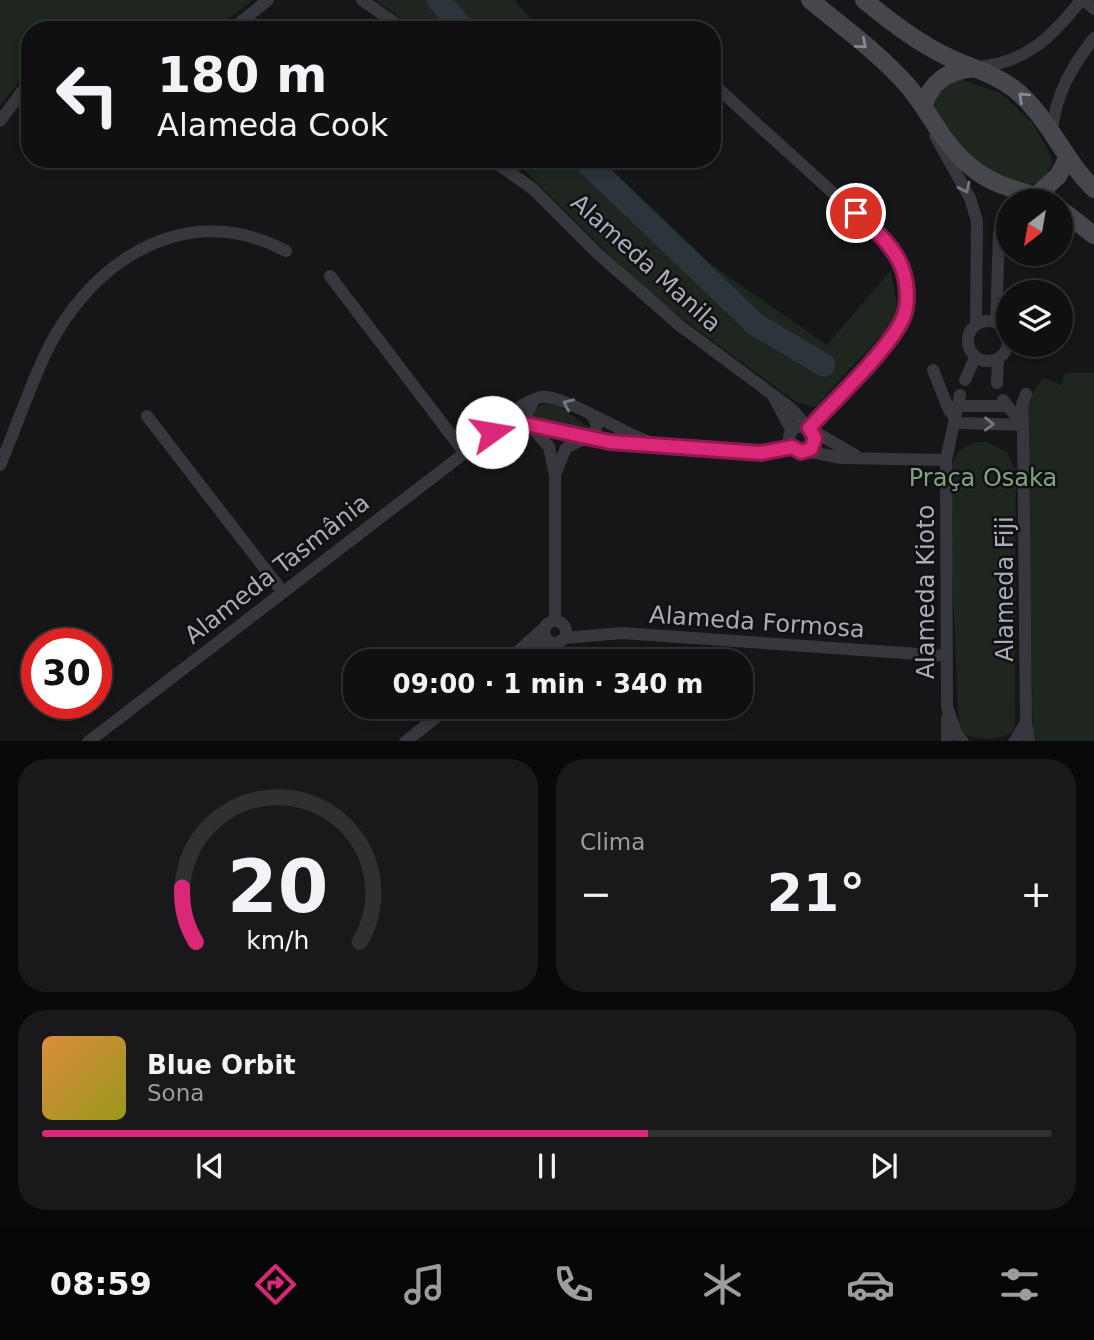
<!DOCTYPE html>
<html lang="pt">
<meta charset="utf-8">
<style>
:root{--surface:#101012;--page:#19191b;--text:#f1f3f6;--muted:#9c9d9f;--line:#303032;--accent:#db2777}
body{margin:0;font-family:"DejaVu Sans",sans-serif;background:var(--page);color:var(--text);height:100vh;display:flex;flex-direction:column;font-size:26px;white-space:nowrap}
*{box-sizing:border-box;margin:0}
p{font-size:23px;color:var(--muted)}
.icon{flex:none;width:38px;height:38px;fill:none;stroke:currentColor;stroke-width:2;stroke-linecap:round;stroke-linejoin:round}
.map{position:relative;height:741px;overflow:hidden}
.details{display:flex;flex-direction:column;gap:18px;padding:18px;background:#09090a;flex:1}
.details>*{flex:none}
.top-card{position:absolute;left:21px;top:21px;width:700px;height:147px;border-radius:28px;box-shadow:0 4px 10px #0003,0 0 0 2px var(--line);background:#101012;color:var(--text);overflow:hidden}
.needle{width:46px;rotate:211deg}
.buttons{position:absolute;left:996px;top:189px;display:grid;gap:14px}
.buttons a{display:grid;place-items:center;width:77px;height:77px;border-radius:50%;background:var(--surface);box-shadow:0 4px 10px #0003,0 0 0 2px var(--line);font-size:35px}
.speed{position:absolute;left:21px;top:628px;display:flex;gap:14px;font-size:35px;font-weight:700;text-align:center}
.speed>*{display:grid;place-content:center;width:91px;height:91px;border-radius:50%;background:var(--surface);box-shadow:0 4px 10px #0003,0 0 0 2px var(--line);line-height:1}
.speed .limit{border:10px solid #d22;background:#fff;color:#111}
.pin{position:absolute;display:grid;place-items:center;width:60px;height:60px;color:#fff;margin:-30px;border:4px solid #fff;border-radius:50%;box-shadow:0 2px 7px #0007}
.me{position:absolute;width:77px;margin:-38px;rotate:77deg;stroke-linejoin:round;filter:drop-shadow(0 0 5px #0008)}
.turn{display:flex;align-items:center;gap:24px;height:147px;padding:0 21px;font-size:32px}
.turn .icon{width:91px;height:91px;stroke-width:2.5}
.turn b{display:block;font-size:49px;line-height:60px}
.big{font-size:52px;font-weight:800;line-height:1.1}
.details .tile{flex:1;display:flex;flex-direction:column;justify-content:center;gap:10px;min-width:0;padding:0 24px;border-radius:28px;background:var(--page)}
.details .dial{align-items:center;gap:0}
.dial svg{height:182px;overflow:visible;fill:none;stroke:var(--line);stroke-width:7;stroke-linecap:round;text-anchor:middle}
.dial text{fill:var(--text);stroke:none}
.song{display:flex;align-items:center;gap:21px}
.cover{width:84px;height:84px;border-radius:10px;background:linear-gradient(135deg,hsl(30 70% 55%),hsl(60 70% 35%))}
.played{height:7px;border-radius:4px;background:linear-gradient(90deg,var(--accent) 60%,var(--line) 60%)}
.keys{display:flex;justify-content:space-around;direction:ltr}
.heat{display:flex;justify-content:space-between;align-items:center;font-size:38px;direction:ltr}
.details .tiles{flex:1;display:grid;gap:18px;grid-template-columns:1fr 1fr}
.tile:last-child{grid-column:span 2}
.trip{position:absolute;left:343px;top:649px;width:410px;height:70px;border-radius:28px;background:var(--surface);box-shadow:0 4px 10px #0003,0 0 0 2px var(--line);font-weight:800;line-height:70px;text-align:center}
.dock{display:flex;height:112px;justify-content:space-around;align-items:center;background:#060607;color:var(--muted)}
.dock .icon{width:49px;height:49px}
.dock .active{color:var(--accent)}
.dock b{font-size:32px;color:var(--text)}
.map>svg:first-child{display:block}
.green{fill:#1e261f}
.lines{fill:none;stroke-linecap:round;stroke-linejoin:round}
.river{stroke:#2c353c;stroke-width:23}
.street{stroke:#37383d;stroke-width:12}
.secondary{stroke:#45474d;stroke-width:18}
.oneway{stroke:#858993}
.oneway2{stroke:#757881}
.route-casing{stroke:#8e194d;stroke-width:18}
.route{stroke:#db2777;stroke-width:12}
.labels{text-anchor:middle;stroke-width:5;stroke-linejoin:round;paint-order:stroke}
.street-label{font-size:24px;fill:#a8adb8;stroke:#111113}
.park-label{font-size:24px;fill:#7fa381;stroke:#111113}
</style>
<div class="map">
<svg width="1094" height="742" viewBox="0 0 1094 742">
<rect width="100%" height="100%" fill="#161618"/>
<path class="green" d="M0,0h253l-39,30h-184v37l-30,39z
M376,0h138l28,30h-126z
M957,78l43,15 33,30 18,33 1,9 -10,17c-28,12 -67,-16 -85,-37 -9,-10 -16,-25 -23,-37l5,-20z
M508,159h93l112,107 114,79 64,-75 8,46 -84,91 -19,-5 -147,-108 -128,-127z
M1065,373h29v368l-61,1 -6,-334 3,-11 13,-19 18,7z
M543,404l14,1 33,23h-14l-45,-10 -1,-6z
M986,442l20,9 10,20 -1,256c-7,15 -43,15 -56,3l-11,-255c6,-21 15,-34 38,-33z"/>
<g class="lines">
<path class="river" d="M438,0l27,30
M583,159l172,165 69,41"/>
<path class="street" d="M362,0l43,30
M1084,0l10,9
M654,27l3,3
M231,30l37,-30
M977,67c49,-4 75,-30 104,-67
M712,83l176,160c36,54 15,82 -24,124 -18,20 -37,40 -55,61
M0,121l30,-40
M1052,131c4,-38 19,-63 42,-93
M935,136l35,62 7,23 -1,103
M491,159l42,30 64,64 82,72 113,84 14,17
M330,276l134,176
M968 341a20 20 0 1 1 40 0a20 20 0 1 1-40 0Z
M996,323l3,-90 9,-19
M933,370l16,40 10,13 64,2 -1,-20 4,-11
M965,380l10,-22
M997,383l1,-24
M960,395l-14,65 1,247 9,26 7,9
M774,398l18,33
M534,400l-10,19 25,28 6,28v145
M1003,400l20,25 3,297 3,20
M957,406h49
M147,416l135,175
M789 439a13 13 0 1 1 26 0a13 13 0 1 1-26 0Z
M812,430l43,25
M496,431l30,-7 84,17 151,12 31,-6
M807,451l34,7 105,2
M0,465c19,-43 37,-103 62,-141 52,-79 137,-119 224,-73
M556,472l10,-24 28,-14 3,-9 -4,-8
M544 632a11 11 0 1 1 22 0a11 11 0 1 1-22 0Z
M564,638l58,-5 325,23
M515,661l33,-20
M506,662l38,-34
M88,742l404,-310c15,-15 28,-30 49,-35 20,-4 85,38 111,46
M405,742l44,-35
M947,742v-24
M1014,742l12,-20"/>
<path class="secondary" d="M810,0c33,27 70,54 98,86 26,31 35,62 71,87 21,15 46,18 69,28
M864,0c27,22 54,43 86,58 21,10 43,15 63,30 35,27 49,70 81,101
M924,106c7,-26 25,-35 50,-38
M1036,196l22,-20 9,-17
M1060,209l34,26"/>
</g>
<defs><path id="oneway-chevron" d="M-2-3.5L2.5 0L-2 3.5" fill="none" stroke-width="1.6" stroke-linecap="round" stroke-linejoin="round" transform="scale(1.75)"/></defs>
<g class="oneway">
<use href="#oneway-chevron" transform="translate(862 44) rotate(41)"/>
<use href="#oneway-chevron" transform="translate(1023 97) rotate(-137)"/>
</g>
<g class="oneway2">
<use href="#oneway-chevron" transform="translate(965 188) rotate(64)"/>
<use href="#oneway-chevron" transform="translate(568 404) rotate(-155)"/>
<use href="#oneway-chevron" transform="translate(989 424) rotate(1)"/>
</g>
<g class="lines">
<defs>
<path id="route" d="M492,432l34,-8 84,18 151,11 31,-6 9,5 10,-3 4,-11 -6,-10c24,-26 82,-81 94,-110 7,-16 4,-42 -4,-57 -10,-20 -27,-33 -43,-48"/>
</defs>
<use href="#route" class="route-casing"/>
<use href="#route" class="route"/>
</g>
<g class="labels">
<g class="street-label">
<text transform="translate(646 263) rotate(42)" y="8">Alameda Manila</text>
<text transform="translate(277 569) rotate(-38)" y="8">Alameda Tasmânia</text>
<text transform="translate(1005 589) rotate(-90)" y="8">Alameda Fiji</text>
<text transform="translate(926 592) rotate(-90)" y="8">Alameda Kioto</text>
<text transform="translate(757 622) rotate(4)" y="8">Alameda Formosa</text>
</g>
<g class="park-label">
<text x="983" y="486">Praça Osaka</text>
</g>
</g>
</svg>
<div class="buttons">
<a><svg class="needle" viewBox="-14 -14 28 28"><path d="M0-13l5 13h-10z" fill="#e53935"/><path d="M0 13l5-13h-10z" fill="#9c9d9f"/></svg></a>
<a><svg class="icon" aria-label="layers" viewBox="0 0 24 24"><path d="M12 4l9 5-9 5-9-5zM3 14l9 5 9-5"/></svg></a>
</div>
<div class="speed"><div class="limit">30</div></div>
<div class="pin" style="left:856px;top:213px;background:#d93025"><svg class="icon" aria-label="arrive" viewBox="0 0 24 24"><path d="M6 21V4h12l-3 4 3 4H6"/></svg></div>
<svg class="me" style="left:492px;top:432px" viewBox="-20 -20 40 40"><circle r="19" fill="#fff"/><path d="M0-13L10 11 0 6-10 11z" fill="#db2777"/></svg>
<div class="trip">09:00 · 1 min · 340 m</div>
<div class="top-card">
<div class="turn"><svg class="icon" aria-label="left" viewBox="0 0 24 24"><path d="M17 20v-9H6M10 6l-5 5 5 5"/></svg><div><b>180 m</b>Alameda Cook</div></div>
</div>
</div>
<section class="details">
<div class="tiles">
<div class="tile dial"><svg viewBox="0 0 100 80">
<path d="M14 69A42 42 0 1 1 86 69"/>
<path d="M14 69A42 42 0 0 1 8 45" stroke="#db2777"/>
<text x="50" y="56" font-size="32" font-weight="700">20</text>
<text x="50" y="72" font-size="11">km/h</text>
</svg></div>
<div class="tile"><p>Clima</p>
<div class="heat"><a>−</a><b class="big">21°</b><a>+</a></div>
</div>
<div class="tile">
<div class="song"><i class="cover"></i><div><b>Blue Orbit</b><p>Sona</p></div></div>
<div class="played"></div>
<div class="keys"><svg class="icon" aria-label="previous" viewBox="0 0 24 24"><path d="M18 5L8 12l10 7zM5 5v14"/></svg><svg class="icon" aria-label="pause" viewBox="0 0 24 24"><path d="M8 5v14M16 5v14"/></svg><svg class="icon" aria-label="next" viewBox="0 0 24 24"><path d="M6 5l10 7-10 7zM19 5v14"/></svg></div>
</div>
</div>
</section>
<nav class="dock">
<b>08:59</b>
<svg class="icon active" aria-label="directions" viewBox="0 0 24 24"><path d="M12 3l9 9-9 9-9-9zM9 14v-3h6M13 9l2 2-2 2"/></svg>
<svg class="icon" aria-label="music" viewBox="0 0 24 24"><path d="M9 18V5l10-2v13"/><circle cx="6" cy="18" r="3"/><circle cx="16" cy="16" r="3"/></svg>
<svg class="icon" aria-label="phone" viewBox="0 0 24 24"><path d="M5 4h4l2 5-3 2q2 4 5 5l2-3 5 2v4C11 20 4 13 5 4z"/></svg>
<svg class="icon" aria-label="climate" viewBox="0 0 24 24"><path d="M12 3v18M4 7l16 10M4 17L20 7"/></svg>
<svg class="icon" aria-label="car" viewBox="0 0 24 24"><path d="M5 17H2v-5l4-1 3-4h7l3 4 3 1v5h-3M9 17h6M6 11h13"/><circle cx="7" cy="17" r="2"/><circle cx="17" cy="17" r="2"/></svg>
<svg class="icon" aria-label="filters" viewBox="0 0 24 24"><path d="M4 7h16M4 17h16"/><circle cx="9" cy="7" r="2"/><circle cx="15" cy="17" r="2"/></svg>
</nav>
